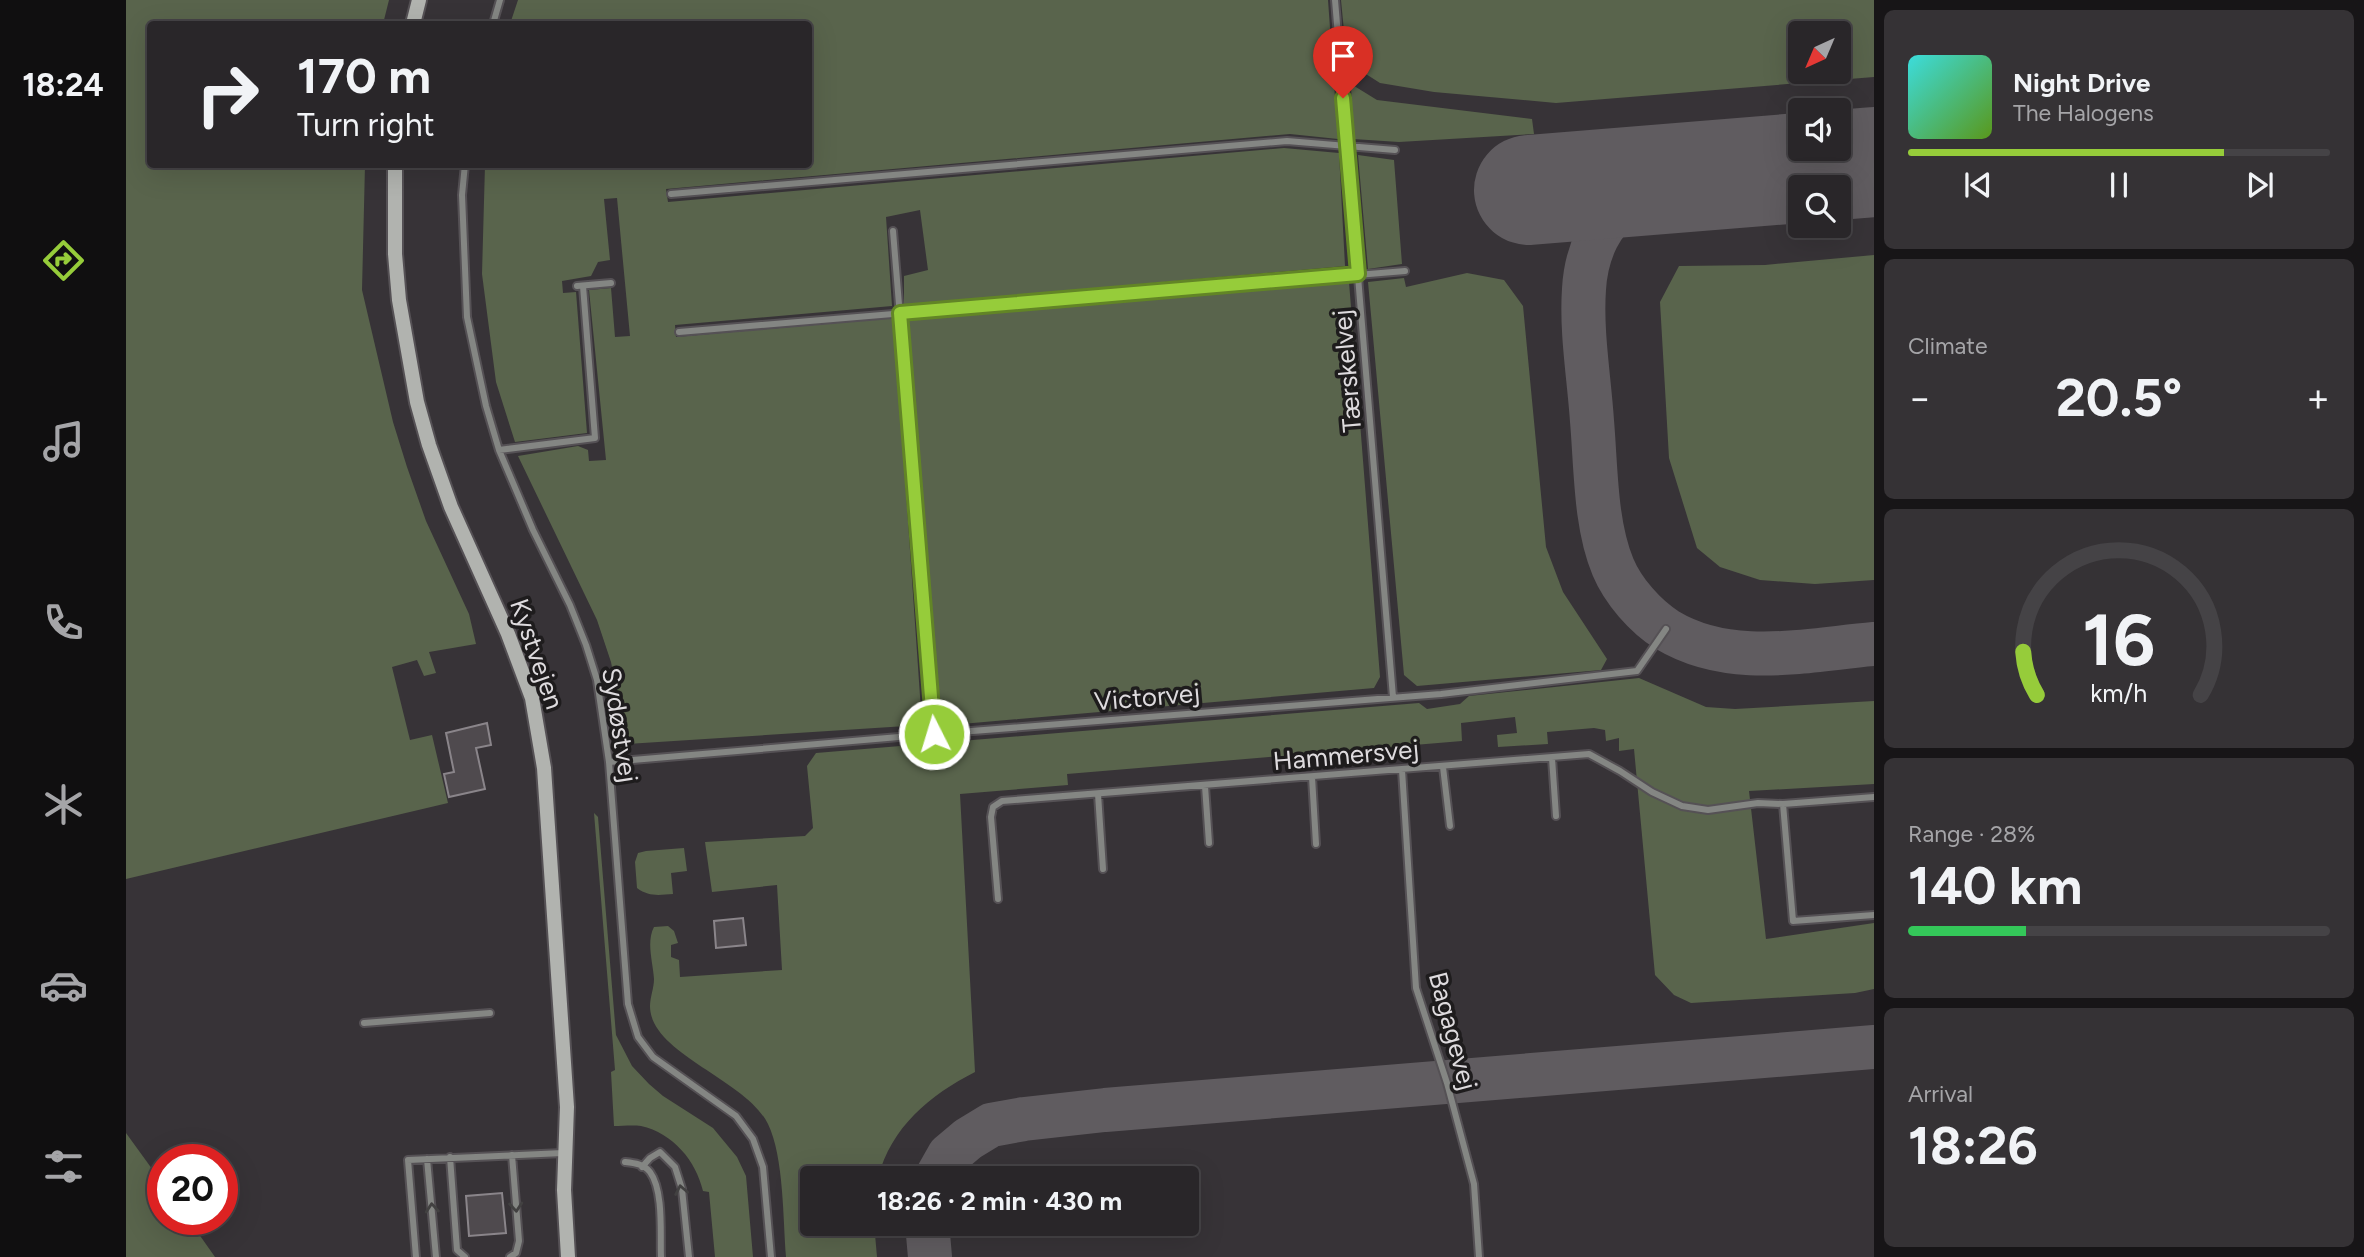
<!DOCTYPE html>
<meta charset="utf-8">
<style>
:root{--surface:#292629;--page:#353235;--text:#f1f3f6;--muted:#a5a5a8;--line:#454346;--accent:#96cc3a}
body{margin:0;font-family:Figtree,sans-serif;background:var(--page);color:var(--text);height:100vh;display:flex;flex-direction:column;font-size:26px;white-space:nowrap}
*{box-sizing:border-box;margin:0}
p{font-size:23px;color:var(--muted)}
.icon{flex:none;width:38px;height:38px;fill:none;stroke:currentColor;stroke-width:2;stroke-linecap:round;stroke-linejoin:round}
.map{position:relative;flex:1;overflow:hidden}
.drawer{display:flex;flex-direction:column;gap:10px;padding:10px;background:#171517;width:490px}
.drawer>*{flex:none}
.hud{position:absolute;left:21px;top:21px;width:665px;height:147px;border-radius:7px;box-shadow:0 7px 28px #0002,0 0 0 2px var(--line);background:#292629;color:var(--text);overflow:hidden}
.needle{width:46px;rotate:224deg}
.controls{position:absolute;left:1662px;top:21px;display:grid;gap:14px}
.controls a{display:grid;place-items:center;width:63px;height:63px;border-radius:7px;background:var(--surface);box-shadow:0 7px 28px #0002,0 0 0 2px var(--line);font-size:35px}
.speed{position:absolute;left:21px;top:1144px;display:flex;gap:14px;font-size:35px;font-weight:700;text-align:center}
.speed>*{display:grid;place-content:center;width:91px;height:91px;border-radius:50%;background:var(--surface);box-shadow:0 7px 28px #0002,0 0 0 2px var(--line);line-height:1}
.speed .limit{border:10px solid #d22;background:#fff;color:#111}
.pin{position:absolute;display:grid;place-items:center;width:60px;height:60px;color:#fff;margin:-72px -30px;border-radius:50% 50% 50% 0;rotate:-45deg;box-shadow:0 0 7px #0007}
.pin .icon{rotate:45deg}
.me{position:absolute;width:77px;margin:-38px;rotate:355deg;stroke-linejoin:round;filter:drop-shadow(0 0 5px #0008)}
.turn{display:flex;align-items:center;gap:24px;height:147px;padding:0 35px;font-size:32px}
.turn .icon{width:91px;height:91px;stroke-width:2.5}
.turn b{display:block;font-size:49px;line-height:60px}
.big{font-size:52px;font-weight:700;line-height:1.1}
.drawer .widget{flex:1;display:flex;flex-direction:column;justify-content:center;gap:10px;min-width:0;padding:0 24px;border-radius:10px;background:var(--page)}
.drawer .dial{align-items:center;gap:0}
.dial svg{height:182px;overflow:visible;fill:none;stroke:var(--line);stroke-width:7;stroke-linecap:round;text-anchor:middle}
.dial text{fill:var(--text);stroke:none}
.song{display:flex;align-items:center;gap:21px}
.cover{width:84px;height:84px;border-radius:10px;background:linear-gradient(135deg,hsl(180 70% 55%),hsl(90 70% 35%))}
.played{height:7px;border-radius:4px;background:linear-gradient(90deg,var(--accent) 75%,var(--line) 75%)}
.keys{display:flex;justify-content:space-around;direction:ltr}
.heat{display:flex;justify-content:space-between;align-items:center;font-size:38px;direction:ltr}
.charge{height:10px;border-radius:5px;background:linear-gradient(90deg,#34c759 28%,var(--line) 0)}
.trip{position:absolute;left:674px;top:1166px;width:399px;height:70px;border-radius:7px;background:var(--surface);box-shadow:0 7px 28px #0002,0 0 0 2px var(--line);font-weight:700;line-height:70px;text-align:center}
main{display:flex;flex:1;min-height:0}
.menu{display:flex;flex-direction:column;width:126px;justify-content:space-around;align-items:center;background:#100f10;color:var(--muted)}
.menu .icon{width:49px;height:49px}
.menu .active{color:var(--accent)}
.menu b{font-size:32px;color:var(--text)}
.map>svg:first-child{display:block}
.green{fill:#59644c;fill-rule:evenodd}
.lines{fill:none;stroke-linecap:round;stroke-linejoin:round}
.taxiway{stroke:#605c60;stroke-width:44}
.runway{stroke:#605c60;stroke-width:110}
.building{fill:#4f4a4e;stroke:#8a858a;stroke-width:2}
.lane-casing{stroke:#555155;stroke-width:10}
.secondary-casing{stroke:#555155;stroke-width:18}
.lane{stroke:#848683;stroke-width:6}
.secondary{stroke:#b1b3af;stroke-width:14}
.oneway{stroke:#424141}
.route-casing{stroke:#628526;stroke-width:18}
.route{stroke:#96cc3a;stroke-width:12}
.labels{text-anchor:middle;stroke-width:7;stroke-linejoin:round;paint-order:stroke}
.street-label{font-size:26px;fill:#dedbde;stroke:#1e1c1d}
</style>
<main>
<nav class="menu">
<b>18:24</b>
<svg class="icon active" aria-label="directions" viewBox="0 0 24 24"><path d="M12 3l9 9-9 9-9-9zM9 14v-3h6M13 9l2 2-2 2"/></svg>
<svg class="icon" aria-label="music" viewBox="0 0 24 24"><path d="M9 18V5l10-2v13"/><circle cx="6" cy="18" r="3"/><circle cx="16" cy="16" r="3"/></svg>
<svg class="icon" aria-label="phone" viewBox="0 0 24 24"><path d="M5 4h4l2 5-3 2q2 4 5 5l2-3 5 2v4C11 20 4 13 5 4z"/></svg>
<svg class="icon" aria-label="climate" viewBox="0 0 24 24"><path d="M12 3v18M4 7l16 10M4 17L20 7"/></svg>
<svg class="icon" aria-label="car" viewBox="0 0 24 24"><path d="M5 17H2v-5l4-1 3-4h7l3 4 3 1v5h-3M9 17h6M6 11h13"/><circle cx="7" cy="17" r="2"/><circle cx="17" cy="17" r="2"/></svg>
<svg class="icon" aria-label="filters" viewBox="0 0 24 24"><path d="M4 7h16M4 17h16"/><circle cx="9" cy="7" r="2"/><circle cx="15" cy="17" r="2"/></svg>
</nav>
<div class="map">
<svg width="1748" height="1257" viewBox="0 0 1748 1257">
<rect width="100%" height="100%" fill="#373337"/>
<path class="green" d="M0,0h263l-6,24h-233v140l215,1 -3,125 31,132 14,45 19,54 43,93 7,30 -47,8 7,21 -12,3 -7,-16 -25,7 18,73 22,-5 16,68 -322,76z
M392,0h810l10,139 -48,-5 -624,55 2,13 616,-54 55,5 6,113 -441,39v-29l24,-6 -8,-60 -34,7 6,89 -217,19 1,12 218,-19 28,407 -295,19 -16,-82 -14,-42 -79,-164 60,-10 10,4 1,11 17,-1 -17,-170 22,-2 4,49 15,-1 -13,-138 -13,1 6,61 -12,2 -7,14 -29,5 1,12 13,-1 11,141 -72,9 -19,-60 -14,-108 3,-109 323,-1v-140h-298z
M1215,0h533v77l-318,26 -122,-11 -54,-9 -33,-21zM1675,33h38v39h-38z
M1225,84l26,16 155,19 2,15 -135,8 -46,-3z
M1232,155l36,5 8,104 -34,5z
M1748,255v325l-59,4 -55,-4 -40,-13 -23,-19 -28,-90 -9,-156 19,-36 86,-1z
M1341,273l37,7 19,26 23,241 17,45 44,67 -6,11 -184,16 -13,-11 -36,-393 36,-4 2,9z
M1223,282l31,395 -6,11 -435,38 -33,-407z
M1513,678l67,29 29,2 139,-8v83l-125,7 17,148 108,-16v66l-19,4 -164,10 -17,-8 -19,-20 -21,-226 -15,2v-13l-13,3 -1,-11 -11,-2 -47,4 1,12 -50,3 -1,-12 20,-2 -2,-16 -54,6 1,18 -395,33 1,11 -108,9 15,278c-45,23 -84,55 -97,106h-66v45h62l3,34h-91c-3,-37 -2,-100 -18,-133 -22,-45 -118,-70 -118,-118 0,-9 4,-18 4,-27 -1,-17 -8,-37 0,-52l14,-1 6,5 4,12 -7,2v12l8,3 1,17 102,-7 -5,-85 -65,7 -7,-50 100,-6 8,-8 -6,-62 9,-13 603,-50 8,6 33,-5 9,-8z
M468,813l4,4 18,218 16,31 17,18 14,12 50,32 24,29 9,19 7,81h-38l-6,-65 -6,-1c-7,-30 -30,-58 -62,-65 -8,-1 -19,0 -27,0l-3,-54 4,-2z
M558,848l3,23 -16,2 2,21c-14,1 -24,3 -36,-6l-2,-26 3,-9 8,-2z
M0,1133l37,51v36h26l26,37h-89z"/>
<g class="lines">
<path class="taxiway" d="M1543,179c-30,15 -56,27 -72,59 -8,16 -12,33 -13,51 -3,43 5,88 8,132 4,46 3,103 21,146 10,24 32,49 54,63 63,38 138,20 207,14
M810,1178l13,-23 19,-16 23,-14 33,-6 81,-9 769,-63
M801,1223l3,34"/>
<path class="runway" d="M1403,190l345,-28"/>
</g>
<path class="building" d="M361,723l4,22 -15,3 9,41 -36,8 -5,-23 10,-2 -8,-39z
M617,918l3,27 -30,3 -2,-27z
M376,1193l4,40 -37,3 -3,-40z"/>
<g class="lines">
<defs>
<path id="lane" d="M1209,0l58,697
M367,24l7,-24
M339,164l-3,31 5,122 19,89 13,44 34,80 37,75 16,40 11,35 12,82 19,242 10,33 15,20 83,59 17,23 10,28 8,90
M545,194l616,-53 108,9
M767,231l41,503
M451,286l34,-3
M553,332l726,-61
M373,450l96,-12 -12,-152
M1426,758l4,58
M483,762l325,-28 507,-40 196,-23 29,-42
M1317,767l7,59
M1276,770l14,218 31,95 27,101 5,73
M1186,777l4,67
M1079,786l4,57
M972,794l5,75
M1748,797l-91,7 10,117 81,-6
M872,899l-7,-82 2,-10 9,-6 587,-47 31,17 32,21 30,14 26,4 50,-7 25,1
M238,1023l126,-10
M324,1157l7,93 8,7
M301,1159l9,98
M499,1162c9,1 19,2 25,10 14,19 10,63 11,85
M516,1167l8,-9 10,-6 15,15 7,22 7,68
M290,1257l-8,-97 155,-7
M384,1257l6,-4 3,-12 -7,-86"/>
<path id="secondary" d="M287,24l6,-24
M269,164v90l4,46 18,102 12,43 22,62 57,127 24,64 12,70 23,339 -3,83 4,67"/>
</defs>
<use href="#lane" class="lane-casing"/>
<use href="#secondary" class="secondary-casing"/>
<use href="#lane" class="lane"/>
<use href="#secondary" class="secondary"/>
</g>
<defs><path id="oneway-chevron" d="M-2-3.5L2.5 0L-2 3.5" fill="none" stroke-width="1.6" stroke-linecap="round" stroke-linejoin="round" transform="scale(1.75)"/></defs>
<g class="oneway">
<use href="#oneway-chevron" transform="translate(555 1190) rotate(-101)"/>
<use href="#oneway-chevron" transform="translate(390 1207) rotate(85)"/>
<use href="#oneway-chevron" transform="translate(306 1208) rotate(-95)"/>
</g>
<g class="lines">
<defs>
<path id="route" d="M808,734l-34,-421 458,-39 -15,-176"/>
</defs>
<use href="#route" class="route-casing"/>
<use href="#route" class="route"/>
</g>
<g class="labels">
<g class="street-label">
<text transform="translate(1221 371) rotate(-95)" y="9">Tærskelvej</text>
<text transform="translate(411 654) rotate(71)" y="9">Kystvejen</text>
<text transform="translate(1021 697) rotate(-5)" y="9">Victorvej</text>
<text transform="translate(494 725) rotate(81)" y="9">Sydøstvej</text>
<text transform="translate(1220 755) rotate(-5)" y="9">Hammersvej</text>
<text transform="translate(1327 1031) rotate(75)" y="9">Bagagevej</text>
</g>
</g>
</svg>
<div class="controls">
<a><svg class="needle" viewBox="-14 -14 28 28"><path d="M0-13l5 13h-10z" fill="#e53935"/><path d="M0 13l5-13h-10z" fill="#a5a5a8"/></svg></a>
<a><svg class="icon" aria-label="sound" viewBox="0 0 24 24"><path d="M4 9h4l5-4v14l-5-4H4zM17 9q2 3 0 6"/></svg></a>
<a><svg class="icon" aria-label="search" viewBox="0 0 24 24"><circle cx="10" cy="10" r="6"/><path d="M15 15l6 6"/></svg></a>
</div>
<div class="speed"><div class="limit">20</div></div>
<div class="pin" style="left:1217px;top:98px;background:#d93025"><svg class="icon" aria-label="arrive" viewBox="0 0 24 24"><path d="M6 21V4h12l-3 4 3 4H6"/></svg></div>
<svg class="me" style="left:808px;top:734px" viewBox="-20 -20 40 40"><circle r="17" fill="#96cc3a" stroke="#fff" stroke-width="3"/><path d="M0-11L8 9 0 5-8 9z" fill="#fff"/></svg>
<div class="trip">18:26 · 2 min · 430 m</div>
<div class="hud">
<div class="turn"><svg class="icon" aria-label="right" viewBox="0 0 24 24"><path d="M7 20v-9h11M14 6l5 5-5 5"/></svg><div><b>170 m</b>Turn right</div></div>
</div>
</div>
<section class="drawer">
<div class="widget">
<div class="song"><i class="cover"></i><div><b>Night Drive</b><p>The Halogens</p></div></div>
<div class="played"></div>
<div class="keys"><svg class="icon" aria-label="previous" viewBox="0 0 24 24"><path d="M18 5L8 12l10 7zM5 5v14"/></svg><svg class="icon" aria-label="pause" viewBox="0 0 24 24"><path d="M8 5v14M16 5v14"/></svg><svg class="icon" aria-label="next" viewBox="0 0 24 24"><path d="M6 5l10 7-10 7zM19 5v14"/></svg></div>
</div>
<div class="widget"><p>Climate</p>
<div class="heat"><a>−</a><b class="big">20.5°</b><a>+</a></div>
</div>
<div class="widget dial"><svg viewBox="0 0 100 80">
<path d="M14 69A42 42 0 1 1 86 69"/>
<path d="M14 69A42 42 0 0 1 8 50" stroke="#96cc3a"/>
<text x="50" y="56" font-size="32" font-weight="700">16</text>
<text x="50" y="72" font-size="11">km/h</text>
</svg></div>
<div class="widget"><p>Range · 28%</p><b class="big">140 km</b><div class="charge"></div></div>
<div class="widget"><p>Arrival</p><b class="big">18:26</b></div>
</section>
</main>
